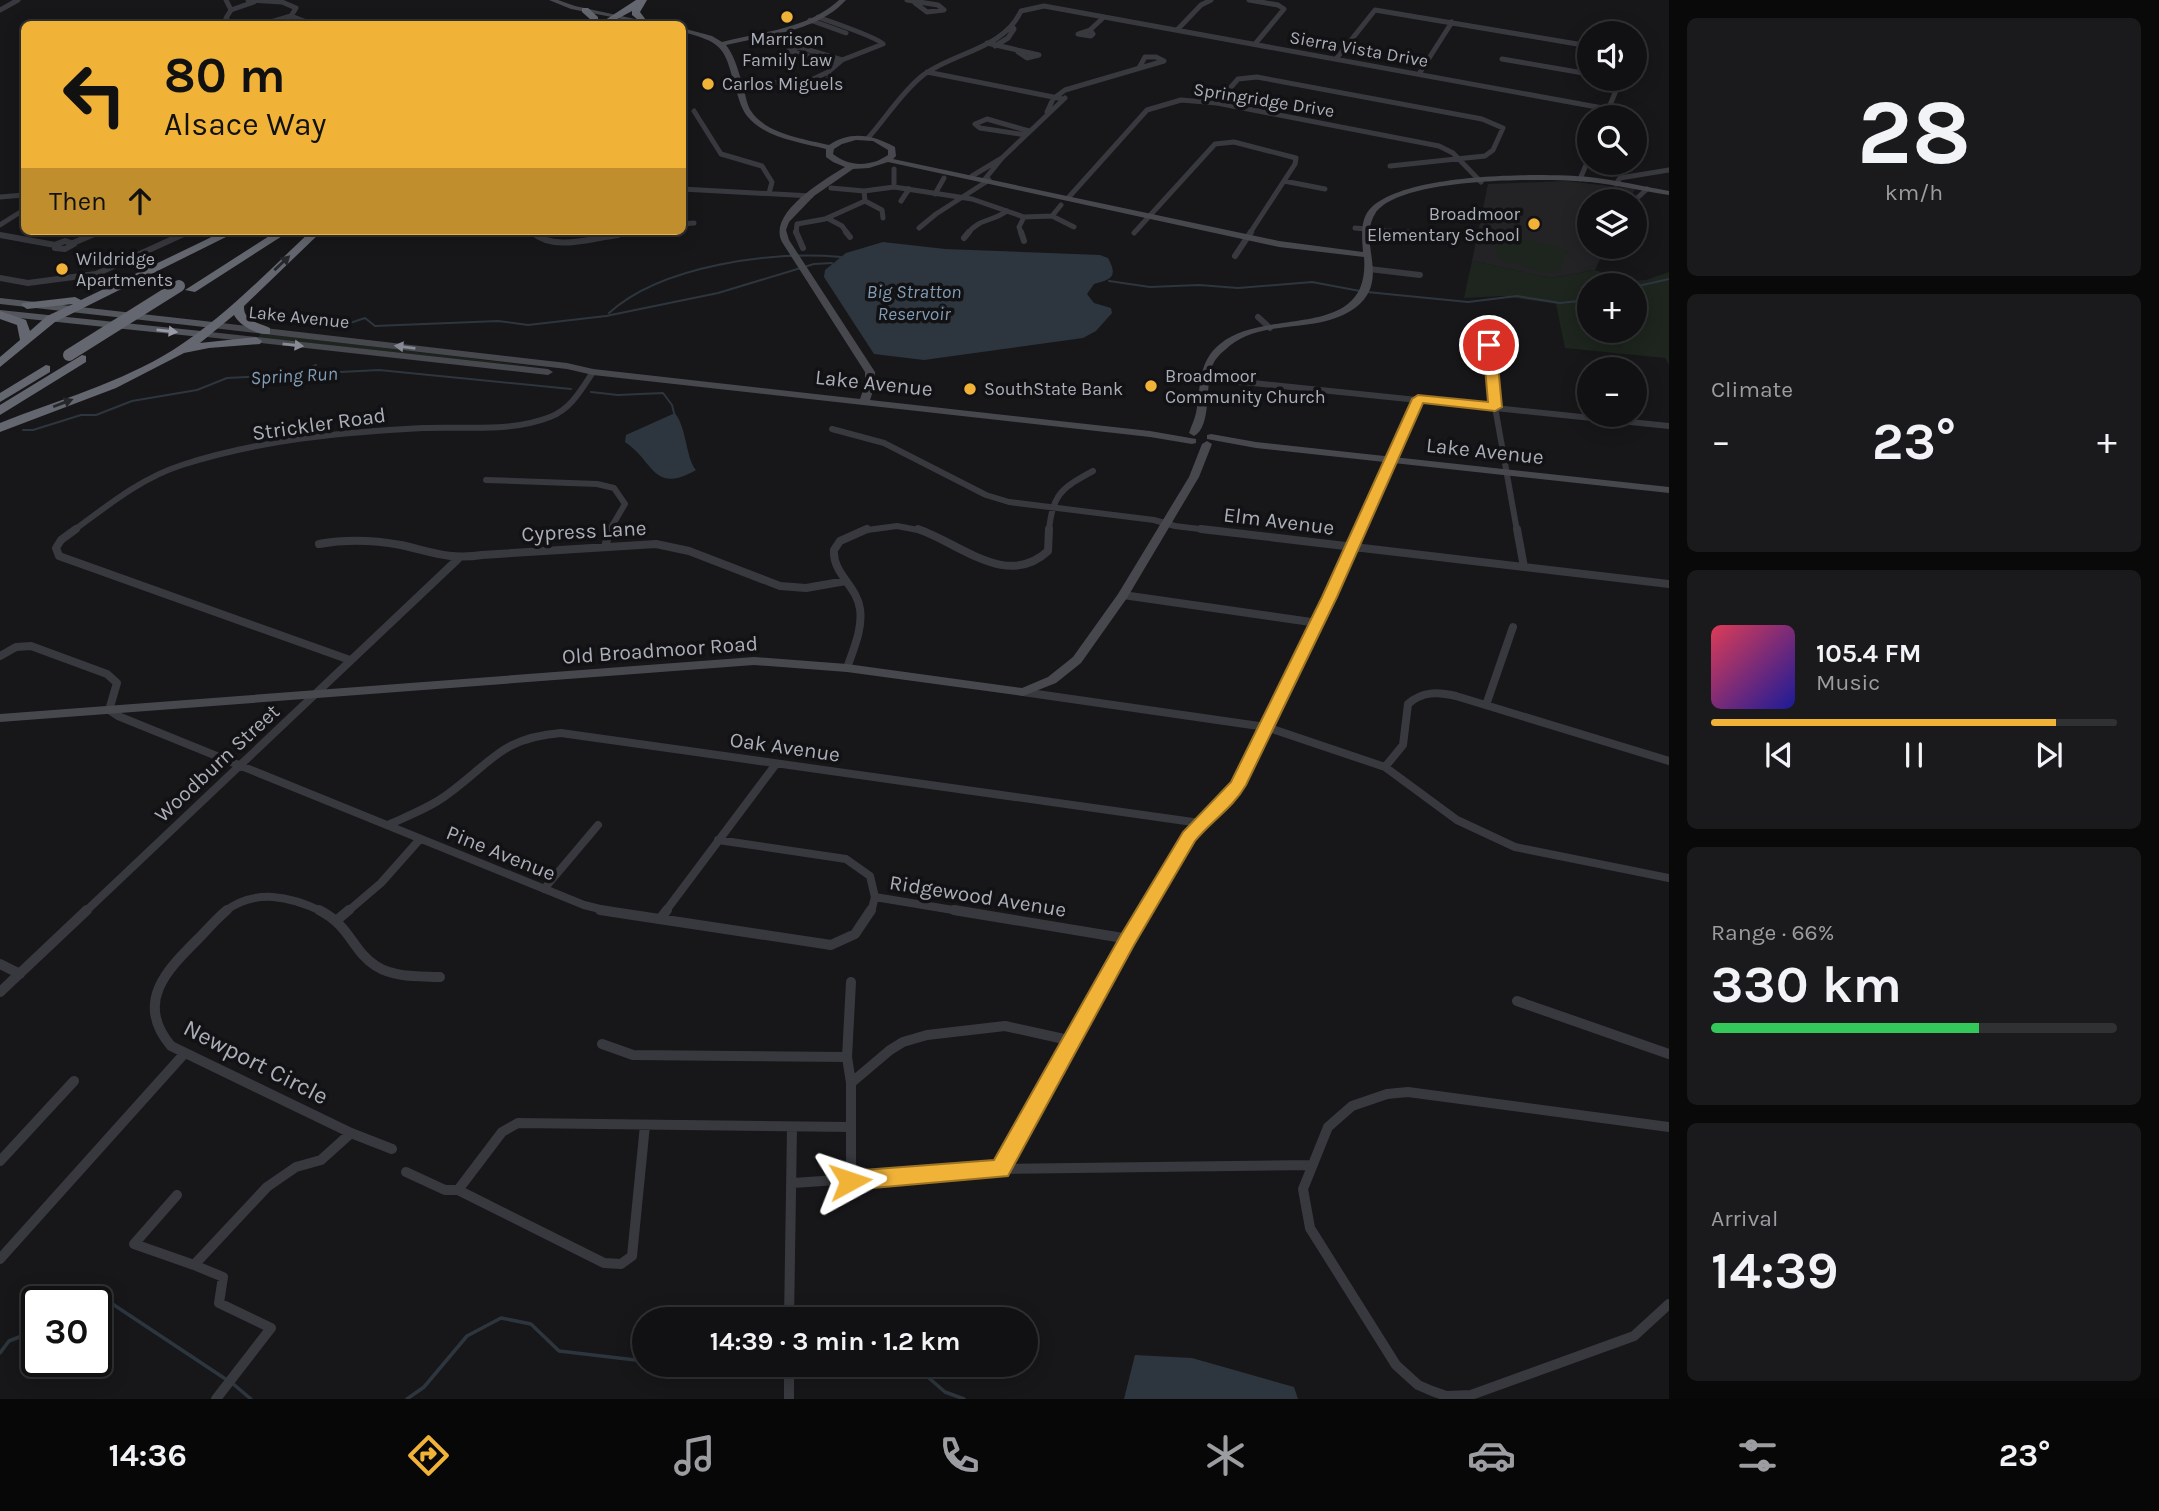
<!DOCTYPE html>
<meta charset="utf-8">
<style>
:root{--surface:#111113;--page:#1a1a1c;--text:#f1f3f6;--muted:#9c9da0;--line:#303133;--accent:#f1b238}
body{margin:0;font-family:Karla,sans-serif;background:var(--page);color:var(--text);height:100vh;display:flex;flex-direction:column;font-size:26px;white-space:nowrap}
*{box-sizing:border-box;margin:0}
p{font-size:23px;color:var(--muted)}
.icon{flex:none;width:38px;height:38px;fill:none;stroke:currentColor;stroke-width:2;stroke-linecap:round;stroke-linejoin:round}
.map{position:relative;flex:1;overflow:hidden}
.drawer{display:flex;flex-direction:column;gap:18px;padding:18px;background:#09090a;width:490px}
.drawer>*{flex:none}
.top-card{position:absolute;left:21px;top:21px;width:665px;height:214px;border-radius:10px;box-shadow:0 4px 18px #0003,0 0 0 2px var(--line);background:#f1b238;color:#111;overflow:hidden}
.controls{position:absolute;left:1577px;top:21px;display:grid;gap:14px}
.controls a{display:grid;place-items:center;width:70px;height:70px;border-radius:50%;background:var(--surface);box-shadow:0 4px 18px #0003,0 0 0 2px var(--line);font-size:35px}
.speed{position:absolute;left:21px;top:1286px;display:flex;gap:14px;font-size:35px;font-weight:700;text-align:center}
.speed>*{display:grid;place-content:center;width:91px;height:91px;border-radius:50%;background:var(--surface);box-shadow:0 4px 18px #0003,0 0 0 2px var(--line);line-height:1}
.speed .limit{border:4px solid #111;border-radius:10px;background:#fff;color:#111}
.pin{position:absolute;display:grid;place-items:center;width:60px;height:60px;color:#fff;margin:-30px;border:4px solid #fff;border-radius:50%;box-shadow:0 2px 7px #0007}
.me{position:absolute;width:77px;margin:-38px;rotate:85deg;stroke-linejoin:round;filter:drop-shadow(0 0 5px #0008)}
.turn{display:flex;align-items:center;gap:24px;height:147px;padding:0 28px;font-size:32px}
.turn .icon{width:91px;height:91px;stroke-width:2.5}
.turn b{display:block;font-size:49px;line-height:60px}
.then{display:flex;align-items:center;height:66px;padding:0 28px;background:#0003;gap:14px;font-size:26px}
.big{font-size:52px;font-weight:700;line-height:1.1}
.drawer .tile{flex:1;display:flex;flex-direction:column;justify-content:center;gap:10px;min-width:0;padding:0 24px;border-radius:10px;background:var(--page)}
.drawer .dial{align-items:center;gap:0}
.dial b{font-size:91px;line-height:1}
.song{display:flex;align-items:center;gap:21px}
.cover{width:84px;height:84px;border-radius:10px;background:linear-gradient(135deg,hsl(350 70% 55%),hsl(240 70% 35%))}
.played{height:7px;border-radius:4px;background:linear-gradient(90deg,var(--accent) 85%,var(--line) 85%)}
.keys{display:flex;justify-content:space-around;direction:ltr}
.heat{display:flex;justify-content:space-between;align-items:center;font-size:38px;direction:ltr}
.charge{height:10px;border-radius:5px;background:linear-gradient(90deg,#34c759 66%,var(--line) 0)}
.trip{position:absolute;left:632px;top:1307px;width:406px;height:70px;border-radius:35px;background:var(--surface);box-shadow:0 4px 18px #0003,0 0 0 2px var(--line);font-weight:700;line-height:70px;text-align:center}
.tab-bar{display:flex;height:112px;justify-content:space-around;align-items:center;background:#070708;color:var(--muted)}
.tab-bar .icon{width:49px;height:49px}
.tab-bar .active{color:var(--accent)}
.tab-bar b{font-size:32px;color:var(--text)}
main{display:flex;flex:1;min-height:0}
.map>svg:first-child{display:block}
.built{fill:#232326}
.green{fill:#1d251e;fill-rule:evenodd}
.water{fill:#2d363e}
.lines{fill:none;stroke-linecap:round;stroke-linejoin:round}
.stream-far1{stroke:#2d363e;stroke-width:2}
.stream{stroke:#2d363e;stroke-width:3.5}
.street-far3{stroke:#38393e;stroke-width:5}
.street-far2{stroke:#38393e;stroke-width:6}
.street-far1{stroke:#38393e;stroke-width:8}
.street{stroke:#38393e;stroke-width:10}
.secondary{fill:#46484e;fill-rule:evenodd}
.primary{fill:#54565d;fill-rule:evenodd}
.highway{fill:#64676f;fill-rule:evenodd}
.highway-bridge{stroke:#64676f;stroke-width:12}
.oneway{fill:#26272b}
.oneway2{fill:#999ca7}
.oneway3{fill:#878a94}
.route{fill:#f1b238;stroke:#9d7424;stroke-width:2}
.poi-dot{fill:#f1b238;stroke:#121214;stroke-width:2.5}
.labels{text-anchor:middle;stroke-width:7;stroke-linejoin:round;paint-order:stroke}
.far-poi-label{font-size:18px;fill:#aaaeb9;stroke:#121214;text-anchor:start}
.far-street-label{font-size:18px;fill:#aaaeb9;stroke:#121214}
.far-water-label{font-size:19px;font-style:italic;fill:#819cb4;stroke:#121214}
.street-label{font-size:21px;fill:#aaaeb9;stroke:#121214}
.near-street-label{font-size:24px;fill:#aaaeb9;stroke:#121214}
</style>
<main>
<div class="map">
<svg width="1669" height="1399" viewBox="0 0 1669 1399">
<rect width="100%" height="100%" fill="#171719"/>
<path class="built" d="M1567,181l68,8 -6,12h-40v46h17l-11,23 -44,8 -79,-17 16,-77z"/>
<path class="green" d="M1504,235l56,12 8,5 -10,20c-18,5 -26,-5 -42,-8 -8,-1 -9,1 -17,-4l-7,-24 12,2z
M1472,261l79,17 44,-8 32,11 19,-1 23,-8v93l-4,-7 -100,-10 -9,-44 -54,-8 -38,2zM1634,285v46h-45v-46z
M261,333l296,36 -299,-31z"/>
<path class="water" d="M883,242l62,7 155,6 8,3c10,18 4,22 -14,26l-7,10 7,9 17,5 1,5 -16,18 -13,7 -159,22 -50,-6 -50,-77 1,-7 21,-17z
M675,413c12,16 11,46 21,57 -43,25 -42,-9 -71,-28l1,-7z
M1135,1355l57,3 102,29 4,12h-174z"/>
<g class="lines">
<path class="stream-far1" d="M1109,281l41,6 49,-2 39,3 74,-6 48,9
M1634,287l35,-8
M1367,292l101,10 49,-6 43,7 29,-3
M609,313c53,-48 163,-62 232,-56
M341,326l24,-8 10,8 123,-5 30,4 78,-9 112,-23 96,-29 18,-1
M296,373l20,-8
M591,392l27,3 45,-2 9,12 2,8
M23,430h10l48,-15h15l36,-14 65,-11 30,-12 152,-8 192,19"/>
<path class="stream" d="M96,1306l12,-5 119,79
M0,1353l9,-12 28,-11
M914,1365l31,27 19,7
M232,1383l19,16
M407,1399l17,-12 43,-51 34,-18 30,6 28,27 85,10"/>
<path class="street-far3" d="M226,0l5,10 -5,8 3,4
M248,0l34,2 14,6 -5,8 -27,8
M907,0l31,5 6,5 -17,2 -12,-9
M1249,0l29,5 6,4 -29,35
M0,10l18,-10
M231,10l23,-8
M291,16l21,8
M810,20l36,13
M1090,30l3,4 -2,2 -13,-2z
M1090,30l14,-13
M1177,30l24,-25 10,-5
M987,43l52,12 -12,3 -9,-6
M995,46l13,-8 6,-9 -2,-3
M1336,59l39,-49 214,36
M1502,59l87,15
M837,63l-49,-12 11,-4 43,13
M927,72l136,27
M1419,74l33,-52
M738,84l71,-3 19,-9 14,-12 41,-16c-6,-7 -52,-22 -65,-27
M796,88l24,-4 10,-6 -2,-6
M740,90l33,-3
M1217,103l21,-24 19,-2 225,42 21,9 -10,22 -8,6 -95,10
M694,111l27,43 41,12 10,16 -3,11
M1047,112l6,-13 12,-9 99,-29 -8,-4h-11l-6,11
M1605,117l15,-36 -3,-2
M1026,135l-46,-7 -5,-4 12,-5 42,12
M868,138c18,-20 33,-45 54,-62 31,-24 81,-26 99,-65l23,-5 564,103
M682,168v3
M894,169v18
M972,176l30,-18
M985,179l17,-21 63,-60
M1580,179l9,-21
M1284,181l41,8
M1616,184l4,-6 49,-8
M831,188l33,3
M682,189l129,7
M935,194l9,-16
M0,197l24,-2
M1068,198l79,-88 34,-10 36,3 222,43 14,7 28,29
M865,201l17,9 1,8
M901,201l8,-12
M1634,201l13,-12
M1052,216l22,11
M827,218l15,8 5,7
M682,224l12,-1
M0,225l22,-14
M919,228l17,-14 53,-34
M1355,228l55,5
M531,231l2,2
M95,233l5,-2
M184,233l5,-2
M796,233l1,-9 28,-5 40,-18 -1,-10 30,-4 78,12 52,18 28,-1 9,-11
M968,233c12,-15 24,-11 39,-22
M1021,233l-2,-6 5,-10
M1134,233l81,-89 19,-2 62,16 -1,6 -45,69
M1430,233h4"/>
<path class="street-far2" d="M532,232c22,20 59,6 86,3l2,-3
M796,232l7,16
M846,232l4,5
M1021,232l3,9
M1392,232l42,1
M0,235l55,10
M964,238l5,-6
M65,241l9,3 -9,5 -10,-1 2,-4z
M73,243l26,-11
M1235,256l16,-24
M1369,269l51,6
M0,278l28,5 68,-9 92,-42
M1258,317l12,11
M1487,318l8,89 22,124
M1205,378l464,48
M832,429l52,14 102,52 23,7 145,18 21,6 41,5
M486,480l111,4 17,4 11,16 -16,27
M73,531c34,-25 68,-53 109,-66 77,-25 161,-33 241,-37 43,-2 86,5 127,-11 21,-8 31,-27 43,-45
M860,531l37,-5 26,5
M1049,531c3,-37 13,-43 44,-60
M1359,531l59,-132"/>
<path class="street-far1" d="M76,529l-15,11 -5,8 3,8 291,104
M918,529c43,15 89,60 130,22l1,-22
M1201,529l468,55
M1517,529l7,38
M319,544c28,-5 54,-4 82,1 31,7 49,15 81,10l174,-11 33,7 91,35 26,2 40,-7
M605,547l5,-18
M1123,595l195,28
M0,656l16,-9 15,-1 76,28 10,9 -8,27 9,6 466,189 28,7
M847,668c6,-18 16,-39 13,-59 -3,-23 -28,-36 -26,-59l6,-9 27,-12
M1023,692l243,35 119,40 72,53 58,27 154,31
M1486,705l27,-78
M1385,767l18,-22 5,-41c14,-13 30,-12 48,-8l213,65
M390,824c20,-9 41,-17 58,-30 45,-33 53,-56 113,-61l639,90
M718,840l128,19 24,17 5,21 90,15
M544,889l54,-64
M85,912l373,-353
M224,912c31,-24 66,-16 99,0
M347,912l34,-29 39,-44
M665,912l111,-148
M871,912l4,-15
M1145,912l44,-75 49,-52 80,-162 42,-94"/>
<path class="street" d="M227,910c-11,9 -19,19 -28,28 -32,32 -65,64 -28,108l180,87 41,16
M319,910c32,16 33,41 57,56 19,12 43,10 64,11
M600,910l231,35 24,-11 16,-24
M954,910l175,29
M660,919l7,-9
M337,920l12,-10
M0,964l20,10
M851,982l-4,75 4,26
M0,992l87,-82
M1517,1001l152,53
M602,1044l31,11 214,2
M1669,1127l-261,-35 -21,2 -35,12 -24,21 -25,62 7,39 86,137 22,20 14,6 14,5 25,-1 163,-59 35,-32
M0,1161l74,-80
M1000,1169l310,-4
M406,1172l39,18h13l146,73 17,1 11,-8 13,-131
M851,1181v-98l39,-33 13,-8 24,-7 78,-9 68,15
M793,1183l207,-14 146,-259
M458,1190l44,-58 16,-9 332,4
M177,1195l-43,49 60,21
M0,1259l184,-205
M789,1320l3,-193
M789,1365v34
M216,1399l55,-71 -52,-25 4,-26 -29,-12 73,-78 29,-20 25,-7 30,-27"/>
<path class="secondary" d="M549,0h9l17,6 83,18h-11l-76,-15z
M839,0h7c-29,32 -80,35 -120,45 10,13 13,29 18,45 2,7 3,15 7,21 15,23 53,28 78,34 22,-15 44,-10 66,2l1,9 -3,3 386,82 84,11c-1,-14 -3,-31 6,-42 33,-38 171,-37 220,-33 27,3 53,9 80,14v4c-26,-4 -52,-10 -79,-13 -41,-4 -192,-6 -215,32 -18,29 17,66 -20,94 -38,28 -96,8 -130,42 -5,4 -11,10 -13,17 -7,17 0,60 -18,69l-5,-3c3,-9 7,-16 8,-26 4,-24 2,-46 23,-63 45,-38 151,-1 144,-87l-85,-10 -391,-85 -19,6 -16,1 -39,27 -25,26 -3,8 3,10 86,132v13l-5,15 280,31 46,8v4l-4,1 -42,-7 -557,-62 -26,-6 -354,-41 -5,-3 5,-3 354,41 26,6 267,30 5,-14v-13l-83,-130c-15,-29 42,-62 63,-75l-12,-5 -7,-5v-8c-27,-7 -61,-11 -79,-33 -6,-8 -8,-17 -11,-26 -11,-40 -11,-48 -54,-58v-4l30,8 10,6c39,-10 86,-13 117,-42zM856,140l17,1 15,9v5c-17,12 -39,12 -55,-1l1,-5 8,-5z
M201,331l347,38 5,3 -5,3 -350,-39 -2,-2z
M1211,434l45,8 413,45v6l-413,-45 -49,-9v-4z
M1207,441l5,3 -13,33 -72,121 -46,65 -25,20 -33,13 -176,-24 -93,-7 -754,57v-8l754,-57 93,7 175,24 26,-11 25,-20 45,-63 71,-117 13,-33z"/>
<path class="primary" d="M0,298l213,24 5,3 -5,3 -213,-24z
M0,310l201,21 5,3 -5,3 -201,-21z"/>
<path class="highway" d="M647,0l-7,12 9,12h-6l-11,-9v-4l-24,13h-9l37,-24z
M582,8h6l10,9v7h-8l1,-4 -9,-8z
M224,231h14l-183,91 -55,45v-10l20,-17 -3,-15 -17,-6v-8l26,9 4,11 17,-15 26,-12 -46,5 -6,-4 2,-2 52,-6 6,3z
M277,231h13l-95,61 -10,-2z
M311,231h11l-78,75c-1,15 15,17 26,22v6c-13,1 -30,-8 -36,-19l-34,28 56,-6 6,4 -2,3 -51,4 -25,5 -68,35 -116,44v-9c58,-23 120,-40 173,-73 52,-33 93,-77 138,-119z
M82,355l4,1v6l-86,53v-10z
M46,365l4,1v6l-50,30v-9z"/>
<path class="highway-bridge" d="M69,355l110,-69"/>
</g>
<defs><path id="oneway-solid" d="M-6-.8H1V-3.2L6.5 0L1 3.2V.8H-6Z" transform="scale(1.75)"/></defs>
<g class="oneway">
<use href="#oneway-solid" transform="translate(282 263) rotate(-43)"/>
<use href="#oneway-solid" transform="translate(63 403) rotate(-21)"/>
</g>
<use class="oneway2" href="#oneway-solid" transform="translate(167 331) rotate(6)"/>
<g class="oneway3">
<use href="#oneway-solid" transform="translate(293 345) rotate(6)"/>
<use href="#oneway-solid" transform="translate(405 347) rotate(-173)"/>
</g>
<path class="route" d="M1489,341l7,4 6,62 -7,4 -72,-8 -86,194 -91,188c-13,23 -35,36 -51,56l-61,104 -126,231 -158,14 -7,-3 -3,-6 3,-7 7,-3 144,-11 127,-225 62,-103 48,-50 91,-185 90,-198 6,-4 70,7 -5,-57z"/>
<g class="poi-dot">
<circle cx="787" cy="17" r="7"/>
<circle cx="708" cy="84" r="7"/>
<circle cx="1534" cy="224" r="7"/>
<circle cx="62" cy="269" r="7"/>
<circle cx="1151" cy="386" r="7"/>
<circle cx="970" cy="389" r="7"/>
</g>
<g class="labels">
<g class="far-poi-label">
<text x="787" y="45" text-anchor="middle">Marrison<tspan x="787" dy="21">Family Law</tspan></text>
<text x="722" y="90">Carlos Miguels</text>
<text x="1520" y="220" text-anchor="end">Broadmoor<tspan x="1520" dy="21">Elementary School</tspan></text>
<text x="76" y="265">Wildridge<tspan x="76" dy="21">Apartments</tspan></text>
<text x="1165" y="382">Broadmoor<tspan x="1165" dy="21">Community Church</tspan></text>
<text x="984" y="395">SouthState Bank</text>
</g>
<g class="far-street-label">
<text transform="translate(1359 49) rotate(10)" y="6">Sierra Vista Drive</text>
<text transform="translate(1264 100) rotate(9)" y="6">Springridge Drive</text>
<text transform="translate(299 317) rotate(6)" y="6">Lake Avenue</text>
</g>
<g class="far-water-label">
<text x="914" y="298">Big Stratton<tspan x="914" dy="22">Reservoir</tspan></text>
<text transform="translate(294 375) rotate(-3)" y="7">Spring Run</text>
</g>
<g class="street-label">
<text transform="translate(874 383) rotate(6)" y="7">Lake Avenue</text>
<text transform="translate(319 424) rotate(-8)" y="7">Strickler Road</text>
<text transform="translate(1485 451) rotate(6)" y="7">Lake Avenue</text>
<text transform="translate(1279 521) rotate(7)" y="7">Elm Avenue</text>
<text transform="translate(584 531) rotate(-3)" y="7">Cypress Lane</text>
<text transform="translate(660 650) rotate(-4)" y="7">Old Broadmoor Road</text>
<text transform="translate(785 747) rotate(8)" y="7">Oak Avenue</text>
<text transform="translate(217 763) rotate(-43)" y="7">Woodburn Street</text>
<text transform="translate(501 853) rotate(22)" y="7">Pine Avenue</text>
<text transform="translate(978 896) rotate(9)" y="7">Ridgewood Avenue</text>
</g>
<g class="near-street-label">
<text transform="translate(256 1062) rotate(27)" y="8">Newport Circle</text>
</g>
</g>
</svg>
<div class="controls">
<a><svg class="icon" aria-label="sound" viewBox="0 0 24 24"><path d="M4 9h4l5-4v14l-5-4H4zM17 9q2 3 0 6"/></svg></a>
<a><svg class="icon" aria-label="search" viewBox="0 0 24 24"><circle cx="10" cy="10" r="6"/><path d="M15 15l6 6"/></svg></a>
<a><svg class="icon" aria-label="layers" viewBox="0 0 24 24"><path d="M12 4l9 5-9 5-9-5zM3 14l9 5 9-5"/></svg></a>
<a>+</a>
<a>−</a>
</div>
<div class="speed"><div class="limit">30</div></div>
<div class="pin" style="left:1489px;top:345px;background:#d93025"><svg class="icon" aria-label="arrive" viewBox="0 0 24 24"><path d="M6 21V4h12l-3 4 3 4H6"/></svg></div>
<svg class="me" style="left:850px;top:1181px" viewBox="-20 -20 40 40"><path d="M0-17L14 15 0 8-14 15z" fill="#f1b238" stroke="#fff" stroke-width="4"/></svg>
<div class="trip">14:39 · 3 min · 1.2 km</div>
<div class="top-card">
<div class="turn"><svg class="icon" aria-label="left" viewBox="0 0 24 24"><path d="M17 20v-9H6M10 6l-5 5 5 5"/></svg><div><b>80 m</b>Alsace Way</div></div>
<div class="then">Then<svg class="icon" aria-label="ahead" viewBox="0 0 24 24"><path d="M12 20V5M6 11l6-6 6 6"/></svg></div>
</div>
</div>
<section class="drawer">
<div class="tile dial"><b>28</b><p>km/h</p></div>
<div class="tile"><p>Climate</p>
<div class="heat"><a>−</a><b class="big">23°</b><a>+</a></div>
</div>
<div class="tile">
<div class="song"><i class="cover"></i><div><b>105.4 FM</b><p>Music</p></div></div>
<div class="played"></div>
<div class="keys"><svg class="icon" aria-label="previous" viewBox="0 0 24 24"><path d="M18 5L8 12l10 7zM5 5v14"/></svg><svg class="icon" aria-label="pause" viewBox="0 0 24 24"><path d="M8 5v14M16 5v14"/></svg><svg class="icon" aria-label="next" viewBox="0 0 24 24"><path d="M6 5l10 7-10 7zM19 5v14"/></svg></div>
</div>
<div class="tile"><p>Range · 66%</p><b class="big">330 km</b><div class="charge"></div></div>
<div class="tile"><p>Arrival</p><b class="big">14:39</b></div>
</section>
</main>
<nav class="tab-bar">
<b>14:36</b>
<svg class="icon active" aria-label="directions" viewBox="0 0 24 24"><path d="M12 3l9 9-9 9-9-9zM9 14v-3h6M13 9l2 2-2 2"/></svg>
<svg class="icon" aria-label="music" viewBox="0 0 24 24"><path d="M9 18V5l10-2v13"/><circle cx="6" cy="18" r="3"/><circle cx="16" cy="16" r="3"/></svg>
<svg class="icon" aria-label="phone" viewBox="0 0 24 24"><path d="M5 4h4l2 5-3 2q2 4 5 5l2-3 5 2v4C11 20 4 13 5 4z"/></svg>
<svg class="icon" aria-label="climate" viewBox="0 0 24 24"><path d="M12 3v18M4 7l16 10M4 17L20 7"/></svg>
<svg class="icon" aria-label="car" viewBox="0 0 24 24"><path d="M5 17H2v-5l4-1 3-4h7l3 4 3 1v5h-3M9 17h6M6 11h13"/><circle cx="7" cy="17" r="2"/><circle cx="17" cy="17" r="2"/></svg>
<svg class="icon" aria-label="filters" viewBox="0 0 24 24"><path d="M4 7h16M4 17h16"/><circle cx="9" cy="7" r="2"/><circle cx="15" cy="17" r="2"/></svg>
<b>23°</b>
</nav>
